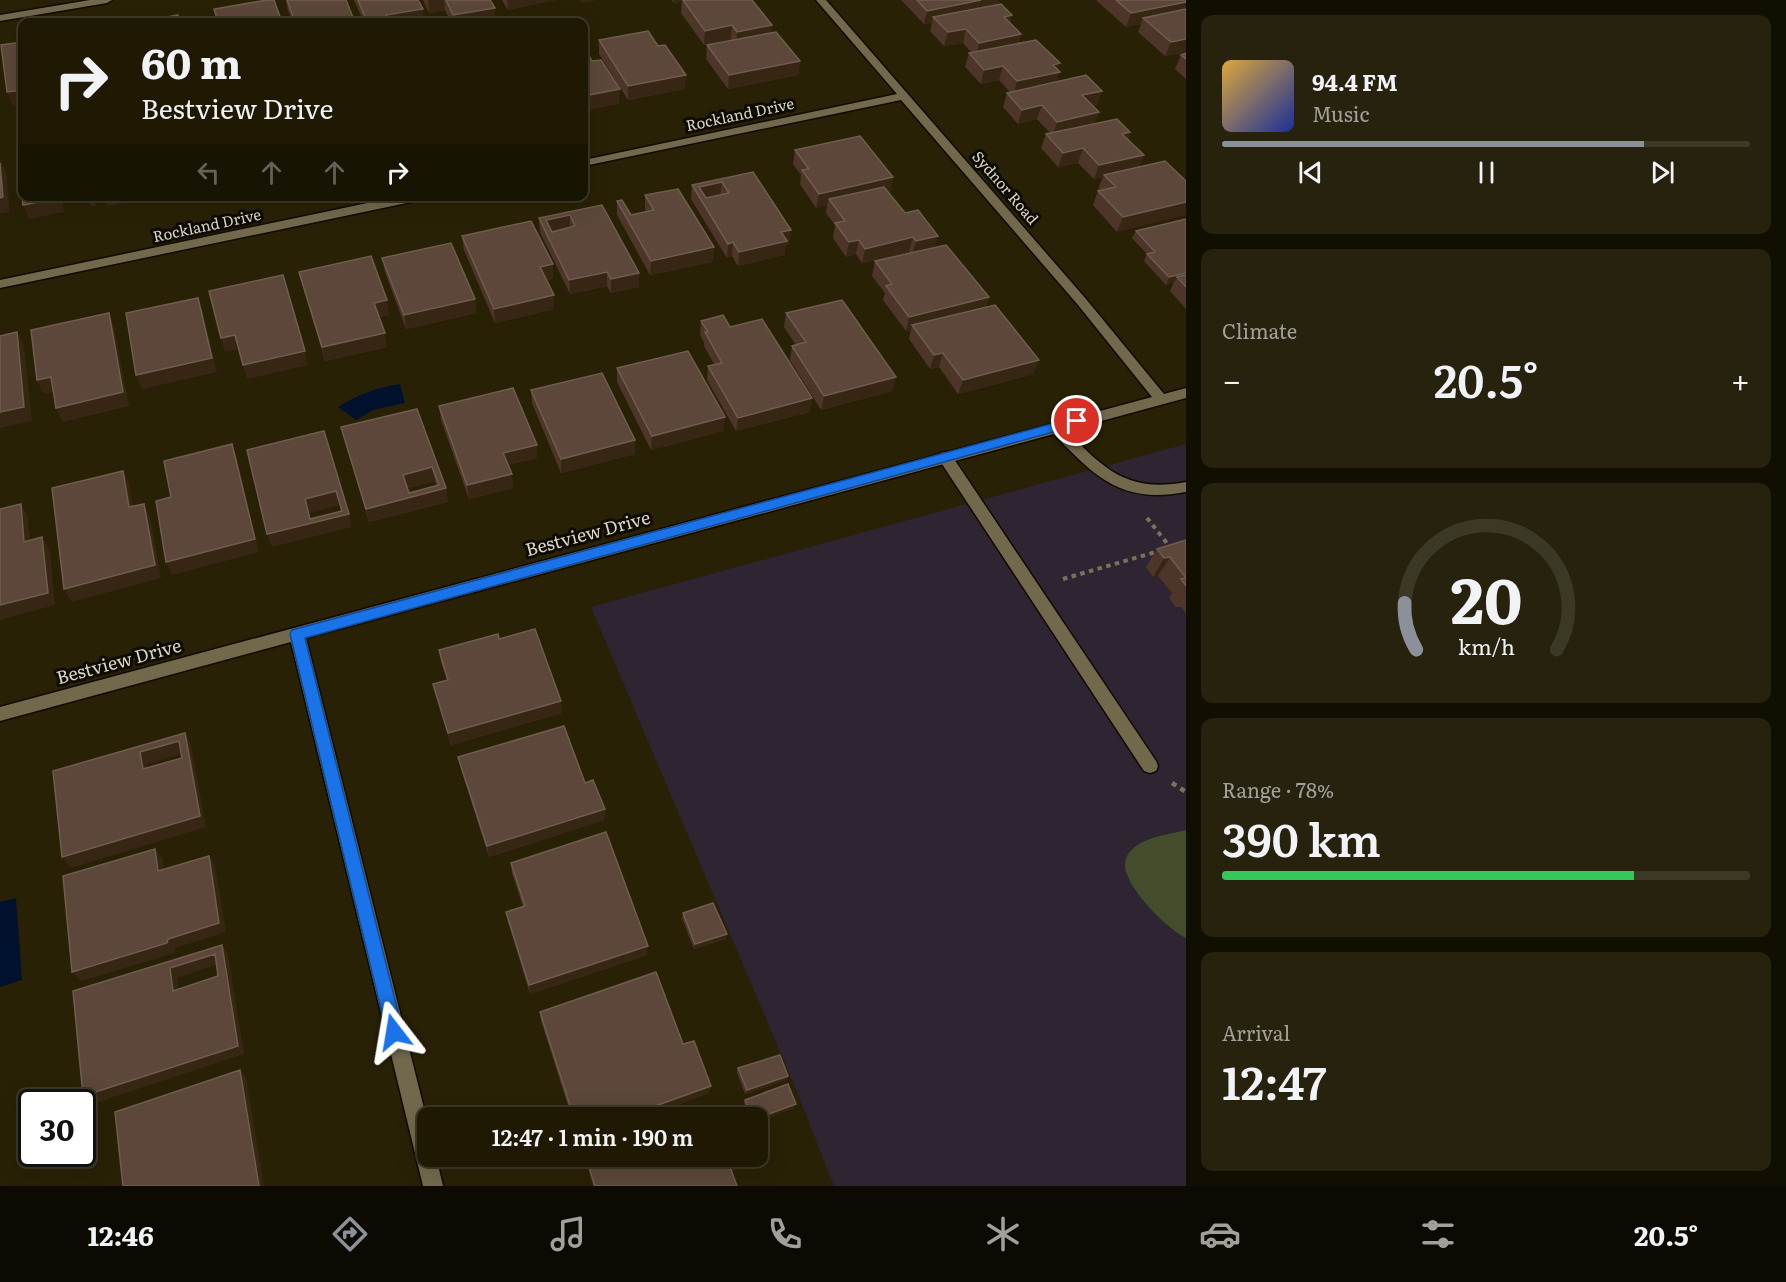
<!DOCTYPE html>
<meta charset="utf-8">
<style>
:root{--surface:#1f1904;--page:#27220e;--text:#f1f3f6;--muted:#a1a09a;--line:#3c3826;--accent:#8c9099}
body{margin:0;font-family:Literata,serif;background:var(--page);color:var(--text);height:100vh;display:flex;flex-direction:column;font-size:22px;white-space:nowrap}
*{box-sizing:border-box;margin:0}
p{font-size:20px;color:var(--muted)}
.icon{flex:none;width:33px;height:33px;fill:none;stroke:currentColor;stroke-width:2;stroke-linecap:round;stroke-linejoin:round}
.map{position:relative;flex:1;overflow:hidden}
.sheet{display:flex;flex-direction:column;gap:15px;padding:15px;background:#110e02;width:600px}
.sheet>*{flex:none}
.banner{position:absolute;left:18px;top:18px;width:570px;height:183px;border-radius:12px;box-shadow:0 6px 24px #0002,0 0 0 2px var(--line);background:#1f1904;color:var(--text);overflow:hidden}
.speed{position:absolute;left:18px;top:1089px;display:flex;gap:12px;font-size:30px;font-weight:700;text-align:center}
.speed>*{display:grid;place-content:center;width:78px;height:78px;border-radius:50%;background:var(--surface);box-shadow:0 6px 24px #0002,0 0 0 2px var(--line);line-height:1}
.speed .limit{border:3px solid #111;border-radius:9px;background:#fff;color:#111}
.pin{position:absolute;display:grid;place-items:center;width:51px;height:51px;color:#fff;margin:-26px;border:3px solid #fff;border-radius:50%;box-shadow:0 2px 6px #0007}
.me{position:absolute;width:66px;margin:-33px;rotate:346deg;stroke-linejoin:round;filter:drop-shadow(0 0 4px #0008)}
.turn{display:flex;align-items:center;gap:21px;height:126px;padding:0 24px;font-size:27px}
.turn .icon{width:78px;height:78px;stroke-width:2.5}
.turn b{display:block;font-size:42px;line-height:51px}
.lanes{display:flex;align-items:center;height:57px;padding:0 24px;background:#0003;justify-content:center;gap:30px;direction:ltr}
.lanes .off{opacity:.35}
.big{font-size:45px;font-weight:600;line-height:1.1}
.sheet .widget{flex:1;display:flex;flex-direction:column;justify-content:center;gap:9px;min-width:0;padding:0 21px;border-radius:12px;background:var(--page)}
.sheet .dial{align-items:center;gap:0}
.dial svg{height:156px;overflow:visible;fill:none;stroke:var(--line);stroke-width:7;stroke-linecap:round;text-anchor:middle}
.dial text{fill:var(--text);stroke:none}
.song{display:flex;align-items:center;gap:18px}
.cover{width:72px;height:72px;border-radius:9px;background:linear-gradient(135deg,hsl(40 70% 55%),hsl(230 70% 35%))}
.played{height:6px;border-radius:3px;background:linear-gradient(90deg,var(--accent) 80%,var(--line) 80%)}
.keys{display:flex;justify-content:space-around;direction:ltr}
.heat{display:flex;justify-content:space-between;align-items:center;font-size:33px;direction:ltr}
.charge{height:9px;border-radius:4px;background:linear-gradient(90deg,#34c759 78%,var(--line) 0)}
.trip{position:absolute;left:417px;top:1107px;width:351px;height:60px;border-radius:12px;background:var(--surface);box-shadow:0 6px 24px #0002,0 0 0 2px var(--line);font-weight:600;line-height:60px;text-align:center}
.dock{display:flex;height:96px;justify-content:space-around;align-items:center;background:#0c0a02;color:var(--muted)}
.dock .icon{width:42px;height:42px}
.dock .on{color:var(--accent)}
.dock b{font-size:27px;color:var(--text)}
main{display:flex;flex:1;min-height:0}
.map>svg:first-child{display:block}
.education{fill:#2f2432}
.green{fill:#434d2b}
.water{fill:#00112e}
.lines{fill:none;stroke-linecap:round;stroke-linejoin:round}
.service-casing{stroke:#110a00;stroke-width:3}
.minor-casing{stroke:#110a00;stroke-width:3}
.path-far1{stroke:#78725c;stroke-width:4;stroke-dasharray:4.5 4.5;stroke-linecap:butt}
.path{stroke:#78725c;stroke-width:4.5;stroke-dasharray:5 5;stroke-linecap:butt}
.service{fill:#72694d;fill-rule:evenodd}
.minor{fill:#72694d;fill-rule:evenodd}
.wall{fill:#4d3629;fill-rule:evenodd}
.shaded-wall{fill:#382614}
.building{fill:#5c473a;stroke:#6f5d4f;stroke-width:1.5;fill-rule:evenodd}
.route{fill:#1a73e8;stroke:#114b97;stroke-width:1.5}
.labels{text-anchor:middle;stroke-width:6;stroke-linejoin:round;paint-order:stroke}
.far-street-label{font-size:15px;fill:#d9d5c5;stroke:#0e0b03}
.street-label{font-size:18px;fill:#d9d5c5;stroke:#0e0b03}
</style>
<main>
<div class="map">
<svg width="1186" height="1186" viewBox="0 0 1186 1186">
<rect width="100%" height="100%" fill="#292106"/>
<path class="education" d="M1186,444v742h-352l-41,-104 -202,-475z"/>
<path class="green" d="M1186,830v108c-19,-9 -72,-60 -59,-82 11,-19 40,-21 59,-26z"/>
<path class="water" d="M400,384l5,19 -32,7 -17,10 -18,-13c21,-13 38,-19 62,-23z
M16,898l6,82 -22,7v-85z"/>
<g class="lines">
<defs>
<path id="service" d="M1055,422l5,2c41,41 63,70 126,58v10c-66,13 -93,-17 -136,-62l-2,-3z
M945,452l5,1 206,308 2,5 -2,5 -6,2 -6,-2 -204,-310 -2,-4 2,-4z"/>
<path id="minor" d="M90,0h22l-5,3 -107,18v-6z
M816,0h10l260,299 78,95 22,-6v10l-880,240 122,486v32h8l7,30h-20l-132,-544 -291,79v-14l1152,-310 -74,-92 -177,-205 -317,66v-6l313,-66z
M401,196h25l-5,4 -421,88v-8z"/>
</defs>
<use href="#service" class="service-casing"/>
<use href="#minor" class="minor-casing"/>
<path class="path-far1" d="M1147,518l23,29
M1063,579l96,-28"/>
<path class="path" d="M1172,783l14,9"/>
<use href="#service" class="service"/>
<use href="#minor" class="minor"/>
</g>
<path class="wall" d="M286,0l69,22h-62l-5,-11z
M354,0h64l6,22h-60z
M423,0h67l6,22h-45l-6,-12 -16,3z
M502,0h53l-47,10z
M672,0h80l19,33 29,28 -2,14 -70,14 -22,-30 1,-14 25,-4 -1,-2 -27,6 -23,-32 1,-12 -8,2z
M901,0h97l-1,4 13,19 9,20 39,27 -1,11 40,24 -4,1 2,18 35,8 -2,7 16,16 -5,12 26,-6 -48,71 -24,-27 5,-14h2l-2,-2 5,-12 -9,2 -16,-16 -20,4 -17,-19 5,-14 4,-1 -13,-14 -19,5 -15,-17 4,-14 3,-1 -11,-12 -18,4 -16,-17 4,-14h3l-9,-10 -19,3 -14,-15 2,-8 -8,1z
M1096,0h90v52l-21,4 -27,-24 3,-8 -15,3z
M599,40l59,6 27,43 -57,11 -29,-46z
M1186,53v26l-11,-10 6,-14z
M795,150l98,27 -3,15h-2l17,21 33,23 -4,11 55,50 -3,10 48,67 -76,20 -19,-27 -9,2 -21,-30 2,-9 -5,1 -23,-31 2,-7 -13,-17 3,-15 35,-8 -1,-1 -47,11 -6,-9 -10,3 -13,-19 2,-13 -9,-12 1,-8 -11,3 -16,-24 1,-9 -8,-11z
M753,172l36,72 -3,1 -2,10 -46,11 -6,-10 -5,2 -36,-59 1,-14z
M645,195l69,52 -2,15 -62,13 -33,-60v-14l14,14 15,-4 -1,-1z
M602,205l37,82 -28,6 -4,-7 -37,8 -30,-62 -1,-14z
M1186,219v90l-16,-18 4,-9 -8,3 -22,-24 3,-7 -15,-16 4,-7z
M462,236l91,28v14l-6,2 7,15v14l-59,14 -31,-73z
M382,258l93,41 1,14 -70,16 -21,-57z
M299,272l90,43 -10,2 8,30 -62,14z
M786,313l110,64 -4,14 -71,19 -31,-50 2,-14 4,-1 -12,-18z
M701,321l29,6 80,85 -74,19 -29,-51 1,-14 6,-2 -10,-18v-4l-4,-7z
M617,368l106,63 -72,19 -34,-68z
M531,390l104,50v14l-74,19 -29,-70z
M439,406l98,52 -29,7 5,23 -44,11 -28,-79z
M417,409l31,93 -79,20 -24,-81 -4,-14zM435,481l1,5 -27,7 -2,-5z
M1186,540v74l-5,-7h-5l-7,-9 3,-5 -14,-17 -5,1 -7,-10 11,-18z
M499,639l63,74 -111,32 -15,-49 -3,-12 14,-4 -6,-18 -2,-12z
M458,757l147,52 -1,11 -115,37 -28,-88z
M511,863l136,92 -117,39 -22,-72 -2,-10 17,-5 -11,-34z
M683,913l43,26 -32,10 -12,-31z
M540,1012l143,32 26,49 -68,25h-69l-31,-97z
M738,1068l50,8 -2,4 -41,14 -8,-22z
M745,1100l49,8 -36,13v-3h-9l-5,-15z
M739,1163l-3,6 -4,2 5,15h-144l-4,-15 -1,-7z"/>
<path class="shaded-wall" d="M428,0h16l1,10 -16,3z
M507,0h48l-47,10z
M581,0h17l-17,3z
M674,0h8v1l-8,2z
M981,0h17l-3,10 -62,7 -1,6 -8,1 3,-13z
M1186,2v13l-43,3 -2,6 -15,3 5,-14z
M495,8l1,14h-42l-1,-7z
M423,9l1,13h-43l5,-7z
M1012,15l-4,14 -4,-12z
M370,18l1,4h-4l-1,-3z
M732,25l-1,14 -27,6 1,-14z
M772,25l-2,14 -34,7 1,-14z
M966,29l-3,14 -19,3 4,-14z
M1021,34l-4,14 -41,9 3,-14z
M1186,39v13l-21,4 6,-14z
M800,61l-2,14 -70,14 1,-14z
M1060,63l-3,10 3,-1 -5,14 -42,9 4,-14 36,-16z
M1003,66l-4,14 -18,4 3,-14z
M686,75l-1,14 -57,11v-14z
M620,89l-1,15 -35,7v-15z
M22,90v15l-9,1 -6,-14z
M1102,91l-5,14 -20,4 5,-14z
M1042,105l-5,14 -19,5 4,-14z
M1099,112l-6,15 -41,9 5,-14z
M1130,132l-5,14 -3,-12z
M1083,148l-5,15 -20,4 5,-14z
M1144,155l-6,14 -34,6 -1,2 -9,2 5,-14z
M0,158l6,13 4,41 -10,1z
M893,177l-3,15 -57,12 -4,-5 -2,6 -11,3 3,-14z
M722,182l-2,14 -18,4 -3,-13z
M58,196h4l2,16 -35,7 -6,-14z
M87,196h7l2,10 -5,1z
M104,196h41v3l-37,7z
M1186,202v13l-69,17 6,-15z
M570,215v14l-24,5v-14z
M791,230l-2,14 -3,1 -2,10 -46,11 1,-14 42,-20z
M938,236l-4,14 -22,5 4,-14z
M913,237l-4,15 -47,11 3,-14z
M859,240l-3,14 -10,3 3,-15z
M733,242l-1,14 -5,2 1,-14z
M714,247l-2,15 -62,13 1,-14z
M553,264v14l-12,3 -1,-14z
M607,272v14l-37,8 -1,-14z
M639,273v14l-28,6v-14z
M1186,273v6l-9,-2 -3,5 -8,3 3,-8z
M554,295v14l-59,14 -1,-14z
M989,297l-5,14 -72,14 -1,5 -5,1 3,-14z
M198,298l5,14 14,60 -75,17 -6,-14z
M475,299l1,14 -70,16 -2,-14z
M387,300l2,15 -12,2 -3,-14z
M109,313l5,14 15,79 -66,16 -7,-14z
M17,332l7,14 8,75 -32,7v-16z
M385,333l2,14 -62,14 -3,-14z
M235,335l4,14 -14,3 -4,-14z
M305,351l3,14 -61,14 -4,-14z
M943,353l-4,14 -9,2 4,-14z
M1039,360l-5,14 -76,20 5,-14z
M51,377l7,14 -14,3 -7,-14z
M896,377l-4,14 -71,19 3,-14z
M812,398l-2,14 -74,19 2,-13z
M725,417l-2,14 -72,19 1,-14z
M635,440v14l-74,19v-14z
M232,444l5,14 22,94 -87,23 -6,-13z
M537,445v13l-33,8 -1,-13z
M432,467l3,14 -30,8 -2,-14z
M123,471l6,13 6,36 -6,-13z
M512,474l1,14 -44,11 -2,-14z
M446,488l2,14 -79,20 -3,-13z
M336,491l3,14 -30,8 2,10 38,-9 3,13 -80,20 -5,-13 38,-35z
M21,504l7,14 4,37 -8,-13z
M144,504l6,13 11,61 -89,24 -8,-13z
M42,537l8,14 5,54 -55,15v-15z
M1170,557l-12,19 -5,1 11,-19z
M561,701l1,12 -111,32 -3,-12z
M185,733l6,12 15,82 -135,41 -9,-11 138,-41z
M179,741l6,12 -38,11 3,17 -7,-12 -3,-17z
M605,809l-1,11 -115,37 -2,-11z
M155,849l8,11 2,21 -7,-10z
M209,856l6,10 11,66 -51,16v5l-94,28 -9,-9 96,-33z
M727,934l-1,5 -32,10 1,-5z
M222,945l6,9 16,100 -152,50 -9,-8 155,-50z
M648,946l-1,9 -117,39 -1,-9z
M215,954l6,9 -44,15 3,21 -7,-8 -3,-23z
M240,1070l6,8 18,108h-5z
M788,1076l-2,4 -41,14 2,-4z
M711,1086l-2,7 -68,25h-19z
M796,1104l-2,4 -36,13v-3z
M739,1163l-3,6 -9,4 3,-6z"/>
<path class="building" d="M267,0h7l8,22h-64l-4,-13z
M287,0h59l8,20 -13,2h-46z
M358,0h60l5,9 -37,6 2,6 -6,1h-10l-2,-4 -4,1z
M446,0h44l5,8 -42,7z
M683,0h69l20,25 -35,7 -5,-7 -27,6z
M917,0h64l-54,11z
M1116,0h70v2l-55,11z
M1001,4l11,11 -8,2 17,17 -42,9 -13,-14 -18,3 -15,-15z
M1186,9v30l-15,3 -28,-24z
M178,15l1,7 28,-5 1,5h-61l-1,-1z
M135,20v2h-13z
M648,31l10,15 7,-1 21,30 -58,11 -29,-46z
M776,32l24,29 -71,14 -22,-30z
M1036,40l24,23 -7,2 7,7 -43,9 -14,-15 -19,4 -15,-17z
M22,42v48l-15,2 -6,-47z
M584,47l8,14 9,-1 19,29 -36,7z
M1186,53v6l-5,-4z
M1086,75l16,16 -20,4 17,17 -42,10 -15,-17 -20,5 -15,-17z
M1117,119l13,13 -8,2 22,21 -45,10 -16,-17 -20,5 -17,-19z
M860,136l33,41 -74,17 -17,-24 7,-1 -14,-19z
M22,145v51h36v2l-35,7 -6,-59z
M1165,161l21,20v21l-63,15 -25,-26 18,-4 -12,-12z
M0,163l3,34 -3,1z
M753,172l38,58 -10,2 6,9 -48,11 -6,-10 -5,2 -36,-59zM722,182l7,11 -23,5 -7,-11z
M884,187l21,26 13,-3 20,26 -22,5 -3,-4 -48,12 -6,-9 -10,2 -14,-19 10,-2 -16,-22z
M678,189l36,58 -63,14 -34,-60 5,-1 9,15 23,-5 -9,-15z
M602,205l37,68 -28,6 -4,-7 -38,8 -30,-62zM570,215l5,11 -23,6 -6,-12z
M1186,219v54l-17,4 -22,-23 8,-2 -19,-21z
M531,221l22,43 -13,3 14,28 -60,14 -32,-73z
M451,243l24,56 -71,16 -22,-57z
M946,245l43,52 -80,20 -23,-31 6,-2 -17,-23z
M371,256l16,44 -13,3 11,30 -63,14 -23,-75z
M283,275l22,76 -62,14 -8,-30 -14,3 -12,-47z
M1186,275v12l-9,-10z
M198,298l14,60 -76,17 -10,-62z
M842,300l54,77 -72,19 -32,-50 14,-4 -20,-29z
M995,305l44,55 -76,20 -20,-27 -9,2 -22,-30z
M109,313l14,79 -67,16 -5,-31 -14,3 -6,-50z
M723,315l7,12 32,-8 50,79 -74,20 -30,-52 14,-3 -17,-31h3l-7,-11z
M17,332l7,75 -24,5v-76z
M688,351l37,66 -73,19 -35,-68z
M602,373l33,67 -74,19 -30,-69z
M513,388l24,57 -34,8 9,21 -45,11 -28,-79z
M417,409l29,79 -80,21 -25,-82zM432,467l7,18 -30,8 -6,-18z
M324,431l25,83 -82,20 -20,-84zM336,491l6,20 -32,8 -5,-20z
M232,444l23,95 -89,23 -10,-61 15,-4 -7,-36z
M123,471l6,36 15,-3 11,61 -91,24 -12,-101z
M21,504l3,38 18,-5 6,56 -48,12v-96z
M1186,540v46l-5,-7 5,-1 -16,-21 -6,1 -7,-9z
M535,629l26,72 -113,32 -15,-49 15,-4 -9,-30 59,-16 1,5z
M564,726l21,57 8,-3 12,29 -118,37 -29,-89z
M185,733l15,83 -138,41 -9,-86zM179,741l3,17 -39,11 -3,-17z
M606,832l42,114 -119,39 -23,-73 19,-6 -14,-43z
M155,849l3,22 51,-15 10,67 -51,16 -1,4 -95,29 -9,-96z
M713,903l14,31 -32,10 -12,-31z
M222,945l16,101 -155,50 -10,-105zM215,954l3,22 -45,15 -3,-23z
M656,972l27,72 11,-3 17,45 -89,32h-48l-34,-106z
M780,1055l8,21 -41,14 -9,-22z
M240,1070l19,116h-136l-8,-74z
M788,1084l8,20 -38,14h-6l-7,-18z
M610,1156h127l2,7 -9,4 7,19h-142l-7,-22z"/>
<path class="route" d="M1077,417l7,4 -2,3 -777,214 98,394 -3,6 -6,2 -6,-2 -98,-404 2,-4z"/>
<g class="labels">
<g class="far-street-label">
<text transform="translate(740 115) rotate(-12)" y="5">Rockland Drive</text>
<text transform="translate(1005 188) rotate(49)" y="5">Sydnor Road</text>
<text transform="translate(207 226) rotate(-12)" y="5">Rockland Drive</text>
</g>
<g class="street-label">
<text transform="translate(588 534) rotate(-15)" y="6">Bestview Drive</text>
<text transform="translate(119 662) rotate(-15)" y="6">Bestview Drive</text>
</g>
</g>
</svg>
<div class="speed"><div class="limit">30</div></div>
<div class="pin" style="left:1077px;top:421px;background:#d93025"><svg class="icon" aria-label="arrive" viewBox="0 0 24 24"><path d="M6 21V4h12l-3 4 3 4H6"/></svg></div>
<svg class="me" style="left:394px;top:1032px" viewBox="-20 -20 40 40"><path d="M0-17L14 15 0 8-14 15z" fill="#1a73e8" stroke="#fff" stroke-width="4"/></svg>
<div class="trip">12:47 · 1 min · 190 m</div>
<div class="banner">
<div class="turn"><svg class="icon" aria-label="right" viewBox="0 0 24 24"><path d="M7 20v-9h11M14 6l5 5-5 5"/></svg><div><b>60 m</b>Bestview Drive</div></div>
<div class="lanes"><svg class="icon off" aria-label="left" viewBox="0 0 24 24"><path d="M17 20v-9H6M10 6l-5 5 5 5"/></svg><svg class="icon off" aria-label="ahead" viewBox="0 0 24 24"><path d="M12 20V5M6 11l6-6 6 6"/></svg><svg class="icon off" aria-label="ahead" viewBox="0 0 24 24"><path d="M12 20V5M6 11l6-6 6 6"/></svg><svg class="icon" aria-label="right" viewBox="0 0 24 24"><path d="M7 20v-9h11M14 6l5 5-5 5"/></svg></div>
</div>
</div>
<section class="sheet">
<div class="widget">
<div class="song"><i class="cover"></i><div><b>94.4 FM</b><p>Music</p></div></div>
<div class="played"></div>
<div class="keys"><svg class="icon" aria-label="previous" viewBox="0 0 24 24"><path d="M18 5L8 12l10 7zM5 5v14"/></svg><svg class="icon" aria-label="pause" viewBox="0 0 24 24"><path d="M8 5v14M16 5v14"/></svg><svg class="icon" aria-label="next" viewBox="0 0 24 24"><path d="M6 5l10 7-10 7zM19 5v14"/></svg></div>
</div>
<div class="widget"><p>Climate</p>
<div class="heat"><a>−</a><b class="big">20.5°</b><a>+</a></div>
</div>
<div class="widget dial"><svg viewBox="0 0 100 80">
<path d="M14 69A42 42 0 1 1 86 69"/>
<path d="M14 69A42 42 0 0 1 8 45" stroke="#8c9099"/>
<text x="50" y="56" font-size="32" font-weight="700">20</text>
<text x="50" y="72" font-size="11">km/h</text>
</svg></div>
<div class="widget"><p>Range · 78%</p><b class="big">390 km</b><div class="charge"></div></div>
<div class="widget"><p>Arrival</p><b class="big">12:47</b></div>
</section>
</main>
<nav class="dock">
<b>12:46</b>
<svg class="icon on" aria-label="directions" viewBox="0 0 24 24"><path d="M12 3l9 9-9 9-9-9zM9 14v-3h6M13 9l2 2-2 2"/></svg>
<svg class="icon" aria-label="music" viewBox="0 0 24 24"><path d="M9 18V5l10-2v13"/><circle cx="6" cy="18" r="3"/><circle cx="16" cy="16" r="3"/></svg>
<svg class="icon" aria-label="phone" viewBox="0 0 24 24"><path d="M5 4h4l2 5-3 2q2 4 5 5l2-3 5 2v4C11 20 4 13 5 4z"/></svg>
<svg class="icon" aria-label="climate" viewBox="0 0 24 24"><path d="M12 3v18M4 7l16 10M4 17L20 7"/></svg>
<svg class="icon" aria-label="car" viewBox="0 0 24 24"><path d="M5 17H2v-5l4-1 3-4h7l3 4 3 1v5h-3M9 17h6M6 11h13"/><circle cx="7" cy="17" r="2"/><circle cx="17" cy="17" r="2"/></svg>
<svg class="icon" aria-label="filters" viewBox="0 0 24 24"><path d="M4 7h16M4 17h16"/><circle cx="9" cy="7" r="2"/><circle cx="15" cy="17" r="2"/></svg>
<b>20.5°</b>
</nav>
